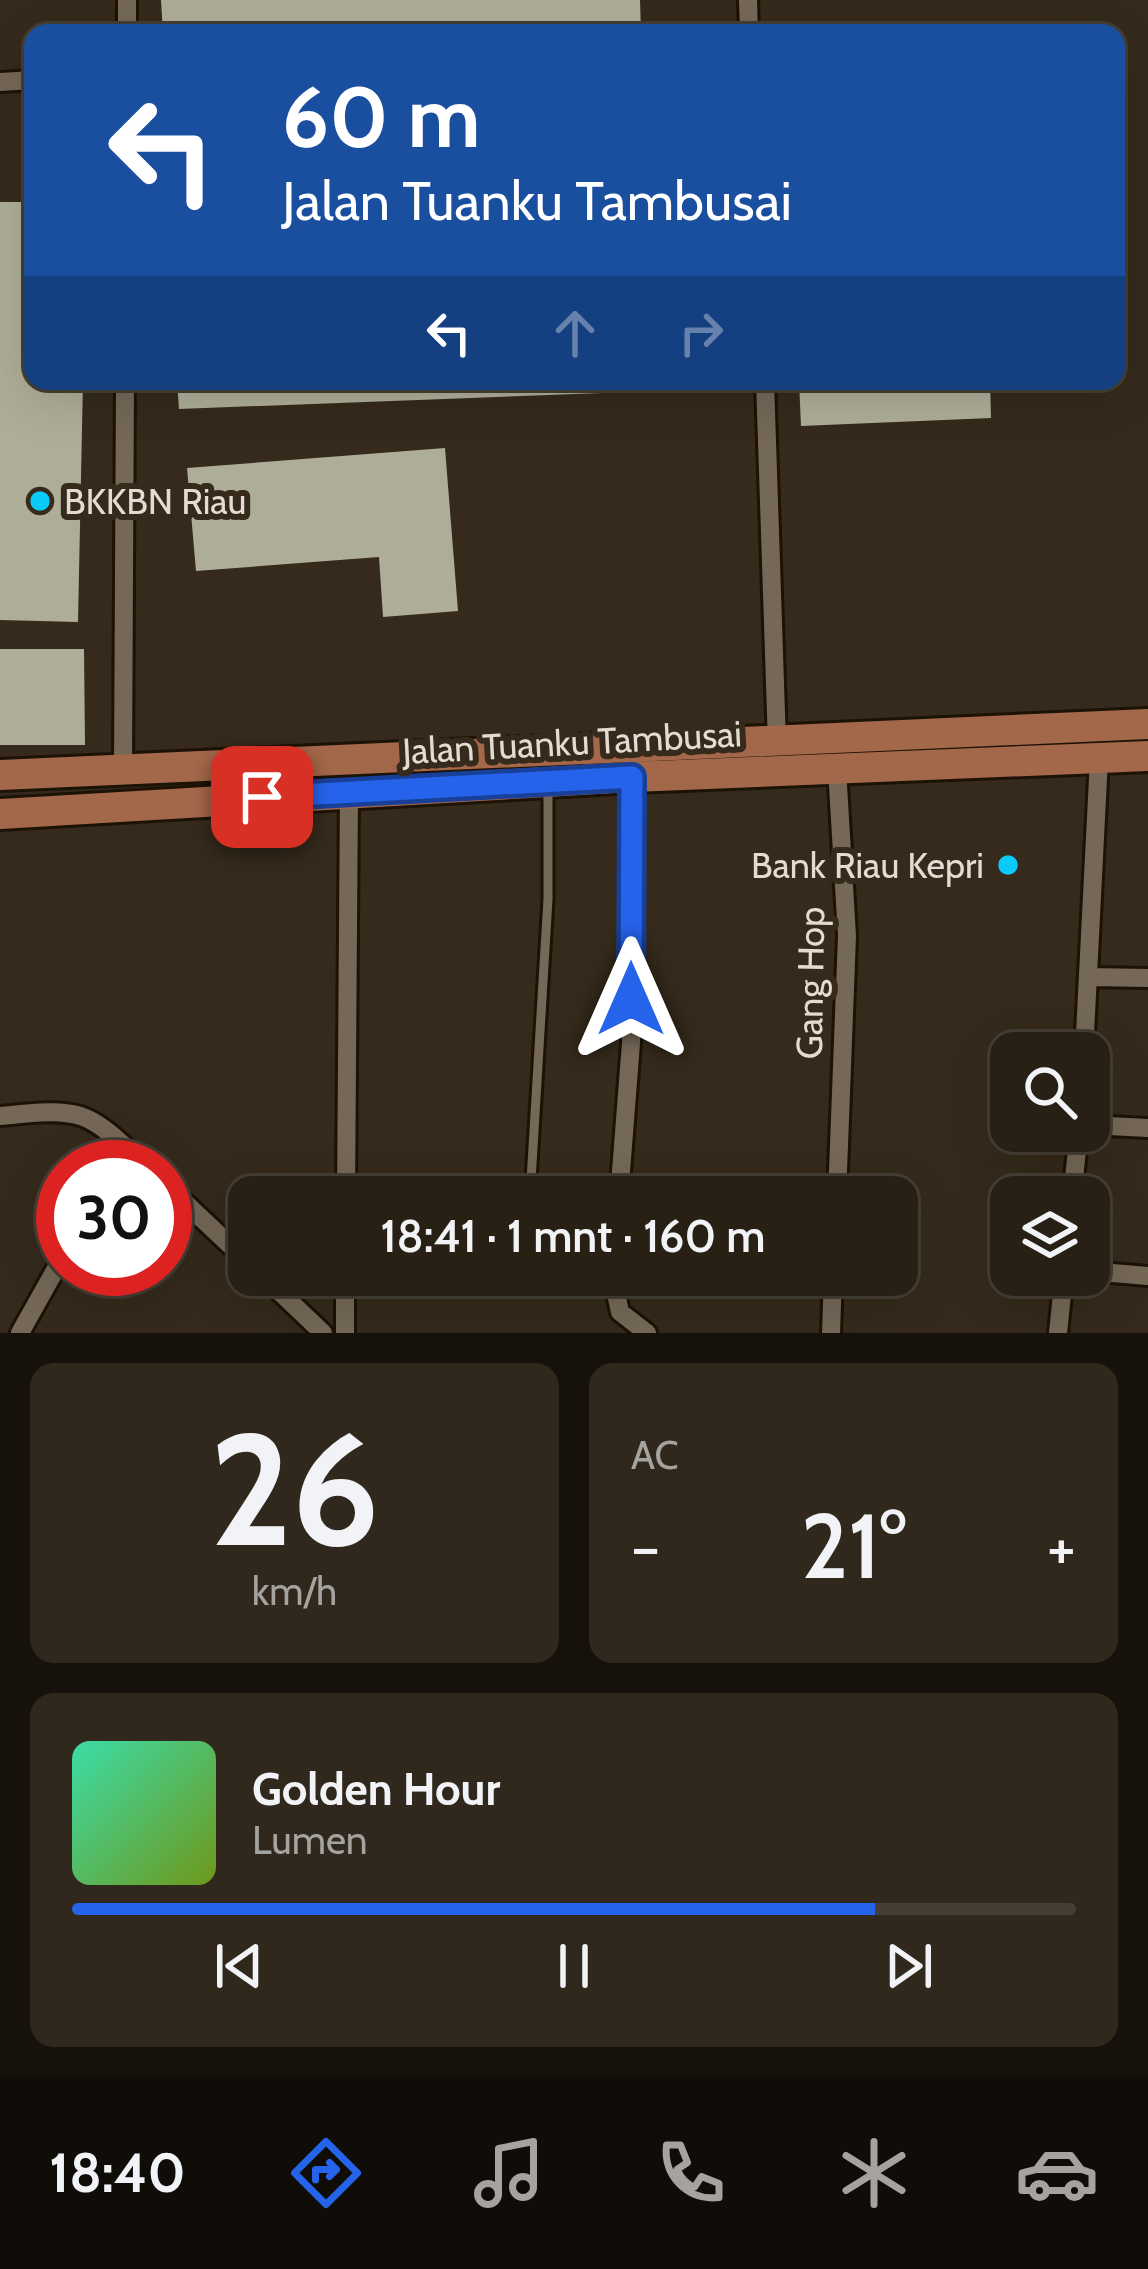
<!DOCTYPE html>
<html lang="id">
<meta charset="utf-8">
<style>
:root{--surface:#282014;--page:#30281d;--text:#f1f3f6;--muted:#a5a3a0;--line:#443e34;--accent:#2563eb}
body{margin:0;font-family:Cabin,sans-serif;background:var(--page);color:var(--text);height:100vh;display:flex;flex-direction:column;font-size:45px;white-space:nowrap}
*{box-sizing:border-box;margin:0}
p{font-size:39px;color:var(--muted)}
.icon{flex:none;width:66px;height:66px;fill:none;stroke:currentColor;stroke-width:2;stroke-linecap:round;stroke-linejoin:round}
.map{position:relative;height:1333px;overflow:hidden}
.details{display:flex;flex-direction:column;gap:30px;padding:30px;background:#16120b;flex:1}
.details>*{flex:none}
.banner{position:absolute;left:24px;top:24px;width:1101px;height:366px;border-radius:24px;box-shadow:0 12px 48px #0002,0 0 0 3px var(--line);background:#1a4fa0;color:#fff;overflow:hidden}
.fabs{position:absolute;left:990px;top:1032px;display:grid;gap:24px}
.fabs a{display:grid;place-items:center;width:120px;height:120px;border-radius:24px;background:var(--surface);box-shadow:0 12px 48px #0002,0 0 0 3px var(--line);font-size:60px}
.speed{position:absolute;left:36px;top:1140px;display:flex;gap:24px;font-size:60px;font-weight:700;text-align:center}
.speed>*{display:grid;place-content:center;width:156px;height:156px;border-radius:50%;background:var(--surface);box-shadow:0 12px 48px #0002,0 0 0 3px var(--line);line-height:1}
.speed .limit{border:18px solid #d22;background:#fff;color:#111}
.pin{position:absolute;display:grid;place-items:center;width:102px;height:102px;color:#fff;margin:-51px;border-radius:24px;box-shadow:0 6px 18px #0006}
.me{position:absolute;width:132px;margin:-66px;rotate:0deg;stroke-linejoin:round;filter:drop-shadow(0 0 9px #0008)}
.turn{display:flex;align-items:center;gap:42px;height:252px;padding:0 60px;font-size:54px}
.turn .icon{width:156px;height:156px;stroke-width:2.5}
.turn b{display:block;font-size:84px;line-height:102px}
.lanes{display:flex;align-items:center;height:114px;padding:0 60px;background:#0003;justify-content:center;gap:60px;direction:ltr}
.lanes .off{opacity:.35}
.big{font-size:90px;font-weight:600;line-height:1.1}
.details .widget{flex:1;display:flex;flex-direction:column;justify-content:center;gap:18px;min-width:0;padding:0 42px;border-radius:24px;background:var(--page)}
.details .dial{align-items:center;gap:0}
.dial b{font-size:156px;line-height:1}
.song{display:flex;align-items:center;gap:36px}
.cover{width:144px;height:144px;border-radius:18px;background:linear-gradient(135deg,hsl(160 70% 55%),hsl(80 70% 35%))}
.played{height:12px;border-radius:6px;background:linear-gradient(90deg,var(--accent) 80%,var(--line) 80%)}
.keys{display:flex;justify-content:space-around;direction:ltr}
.heat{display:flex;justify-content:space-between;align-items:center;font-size:66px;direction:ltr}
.details .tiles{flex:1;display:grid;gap:30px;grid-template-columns:1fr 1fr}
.widget:last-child{grid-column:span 2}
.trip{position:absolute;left:228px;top:1176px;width:690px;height:120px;border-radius:24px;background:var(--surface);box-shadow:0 12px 48px #0002,0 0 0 3px var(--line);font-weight:600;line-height:120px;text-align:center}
.tab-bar{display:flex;height:192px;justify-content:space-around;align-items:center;background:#100d08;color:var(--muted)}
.tab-bar .icon{width:84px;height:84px}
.tab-bar .on{color:var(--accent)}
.tab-bar b{font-size:54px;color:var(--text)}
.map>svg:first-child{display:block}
.building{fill:#aead97}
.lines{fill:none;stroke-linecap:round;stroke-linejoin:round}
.service-casing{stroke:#1c1205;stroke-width:15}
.minor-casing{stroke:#1c1205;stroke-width:24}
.primary-casing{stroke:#1c1205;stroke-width:36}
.service{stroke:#756857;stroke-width:9}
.minor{stroke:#756857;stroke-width:18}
.primary{stroke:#a36749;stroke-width:30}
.route-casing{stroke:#184099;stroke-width:30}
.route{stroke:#2563eb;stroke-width:21}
.poi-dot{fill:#0acafa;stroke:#352a1b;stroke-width:4.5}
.labels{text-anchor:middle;stroke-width:12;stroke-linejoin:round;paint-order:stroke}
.poi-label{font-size:36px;fill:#e4dcd3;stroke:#352a1b;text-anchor:start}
.street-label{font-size:36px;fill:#e4dcd3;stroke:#352a1b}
</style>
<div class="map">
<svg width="1148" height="1333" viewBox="0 0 1148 1333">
<rect width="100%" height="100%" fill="#352a1b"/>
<path class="building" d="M161,0h479l1,33h-478z
M0,202h33v179h50l-5,241 -78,-2z
M177,381h479v10l-477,18z
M799,381h191l1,37 -190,8z
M445,448l13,163 -75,6 -4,-60 -183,14 -9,-103z
M0,649h84l1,96h-85z"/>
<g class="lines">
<defs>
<path id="service" d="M530,1197l18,-298v-112"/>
<path id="minor" d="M748,0l1,33
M127,33v-33
M0,82l33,-2
M765,381l12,363
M123,770l2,-389
M1089,977l59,1
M1084,1053l15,-294
M0,1116c85,-9 86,-6 147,51
M1089,1125l59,3
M165,1184l84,79
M346,1197l3,-405
M619,1197l12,-154 1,-266
M837,1197l10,-261 -10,-167
M1072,1197l7,-66
M1089,1271l59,5
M262,1275l61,58
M612,1275l8,37 27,21
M20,1333l43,-77
M345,1333v-58
M831,1333l2,-58
M1058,1333l6,-58"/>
<path id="primary" d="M0,775l1148,-51
M0,814l632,-37 516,-21"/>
</defs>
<use href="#service" class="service-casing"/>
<use href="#minor" class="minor-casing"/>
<use href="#primary" class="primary-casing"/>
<use href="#service" class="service"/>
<use href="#minor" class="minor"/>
<use href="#primary" class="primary"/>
</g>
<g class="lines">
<defs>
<path id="route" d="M262,797l370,-20 -1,222"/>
</defs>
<use href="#route" class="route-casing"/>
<use href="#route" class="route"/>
</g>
<g class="poi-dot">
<circle cx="40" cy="501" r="12"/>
<circle cx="1008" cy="865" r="12"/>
</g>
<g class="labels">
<g class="poi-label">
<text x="64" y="514">BKKBN Riau</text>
<text x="984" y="878" text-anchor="end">Bank Riau Kepri</text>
</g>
<g class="street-label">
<text transform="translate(572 742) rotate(-3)" y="13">Jalan Tuanku Tambusai</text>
<text transform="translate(810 983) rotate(-89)" y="13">Gang Hop</text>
</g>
</g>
</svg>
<div class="fabs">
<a><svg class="icon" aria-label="search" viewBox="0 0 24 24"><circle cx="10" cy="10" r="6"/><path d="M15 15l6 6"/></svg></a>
<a><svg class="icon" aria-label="layers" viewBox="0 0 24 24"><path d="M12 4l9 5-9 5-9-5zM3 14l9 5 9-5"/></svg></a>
</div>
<div class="speed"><div class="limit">30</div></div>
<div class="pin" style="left:262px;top:797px;background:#d93025"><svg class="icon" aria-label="arrive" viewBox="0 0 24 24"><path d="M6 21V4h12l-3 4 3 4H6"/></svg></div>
<svg class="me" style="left:631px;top:999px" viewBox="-20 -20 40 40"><path d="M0-17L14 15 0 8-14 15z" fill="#2563eb" stroke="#fff" stroke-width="4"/></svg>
<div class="trip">18:41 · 1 mnt · 160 m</div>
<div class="banner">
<div class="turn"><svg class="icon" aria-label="left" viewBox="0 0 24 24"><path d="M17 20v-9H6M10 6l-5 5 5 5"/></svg><div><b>60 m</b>Jalan Tuanku Tambusai</div></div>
<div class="lanes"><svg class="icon" aria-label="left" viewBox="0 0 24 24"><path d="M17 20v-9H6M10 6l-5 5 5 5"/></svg><svg class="icon off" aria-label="ahead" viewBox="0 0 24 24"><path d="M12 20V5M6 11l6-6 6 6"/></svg><svg class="icon off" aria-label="right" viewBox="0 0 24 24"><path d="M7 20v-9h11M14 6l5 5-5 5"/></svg></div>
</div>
</div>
<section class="details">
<div class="tiles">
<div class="widget dial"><b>26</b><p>km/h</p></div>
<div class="widget"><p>AC</p>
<div class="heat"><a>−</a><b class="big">21°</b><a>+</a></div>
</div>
<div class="widget">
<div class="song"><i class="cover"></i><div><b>Golden Hour</b><p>Lumen</p></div></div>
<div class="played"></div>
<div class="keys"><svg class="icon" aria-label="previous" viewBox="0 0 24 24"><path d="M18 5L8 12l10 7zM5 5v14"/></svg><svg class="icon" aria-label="pause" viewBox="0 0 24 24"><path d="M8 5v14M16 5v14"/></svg><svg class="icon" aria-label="next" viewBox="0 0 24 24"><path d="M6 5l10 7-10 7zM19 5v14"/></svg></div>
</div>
</div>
</section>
<nav class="tab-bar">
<b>18:40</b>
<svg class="icon on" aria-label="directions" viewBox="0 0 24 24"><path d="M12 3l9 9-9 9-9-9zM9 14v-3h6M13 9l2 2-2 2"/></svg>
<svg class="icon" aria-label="music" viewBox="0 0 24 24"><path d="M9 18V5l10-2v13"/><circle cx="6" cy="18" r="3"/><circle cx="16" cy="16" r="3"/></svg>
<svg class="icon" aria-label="phone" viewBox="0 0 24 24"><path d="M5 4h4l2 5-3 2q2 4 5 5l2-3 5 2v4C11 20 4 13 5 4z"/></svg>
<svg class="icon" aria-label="climate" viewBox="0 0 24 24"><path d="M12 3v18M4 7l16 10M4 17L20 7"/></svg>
<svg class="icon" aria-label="car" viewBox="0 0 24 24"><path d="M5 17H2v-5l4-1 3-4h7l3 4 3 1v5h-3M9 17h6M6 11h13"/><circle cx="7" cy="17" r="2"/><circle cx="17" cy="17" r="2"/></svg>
</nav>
